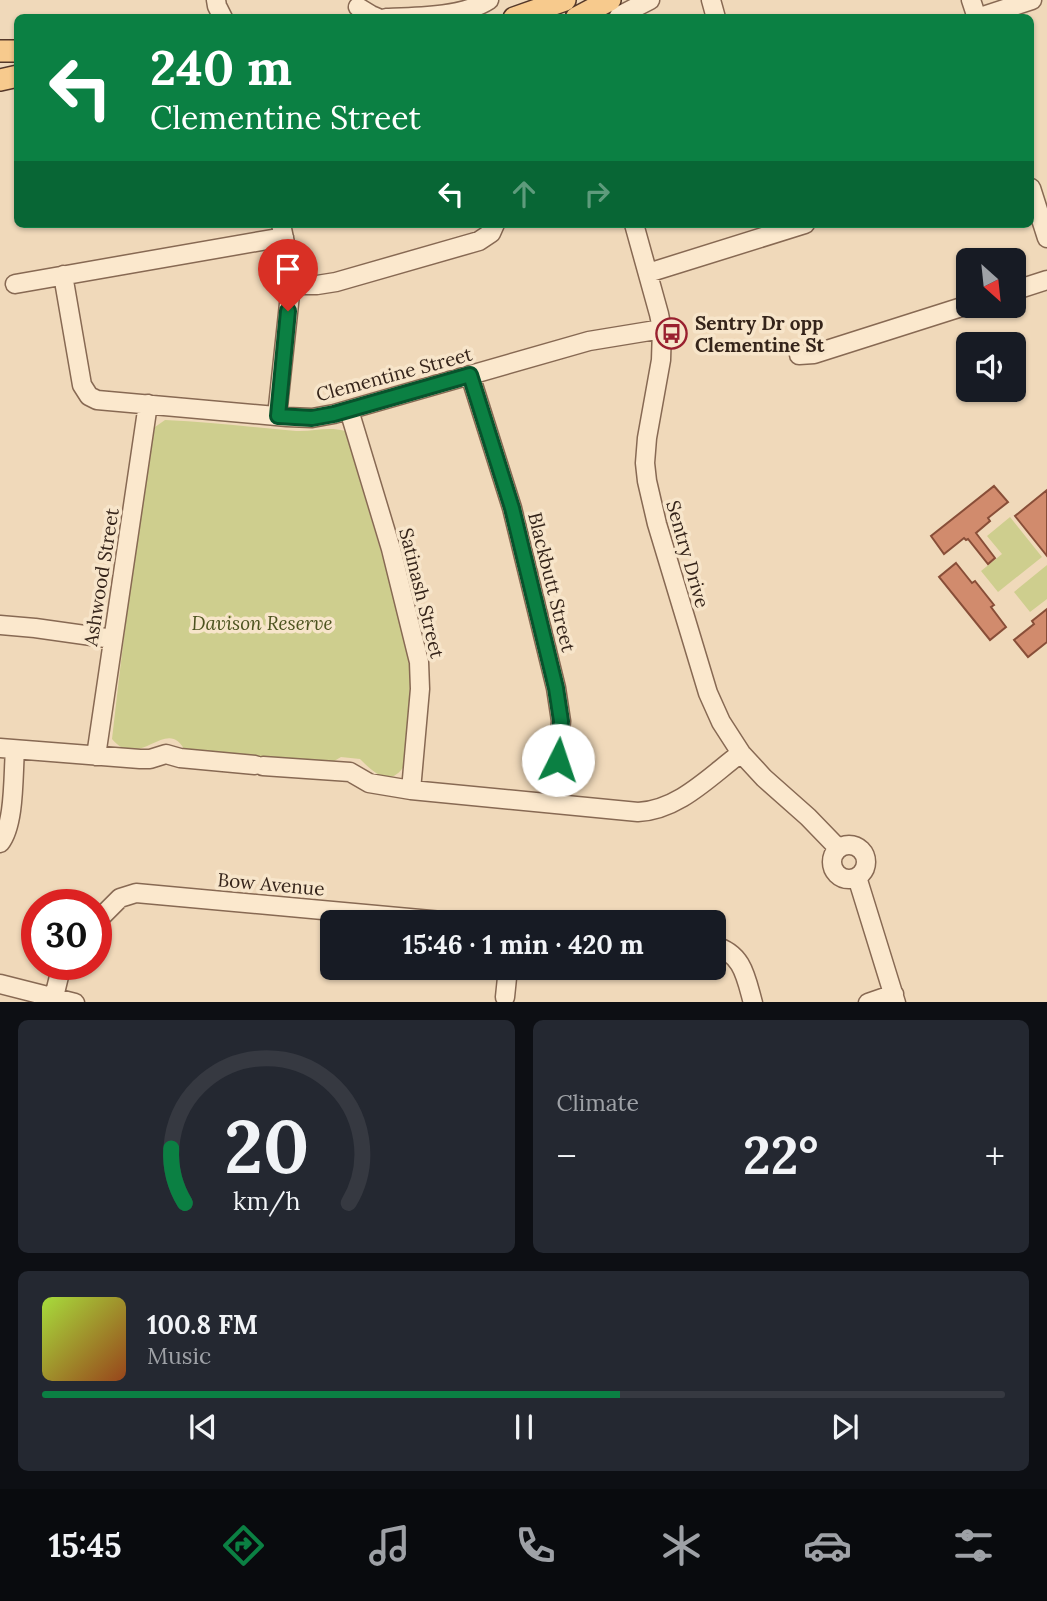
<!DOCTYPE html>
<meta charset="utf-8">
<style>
:root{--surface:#171b24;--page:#242831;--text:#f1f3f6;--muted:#9ea1a6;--line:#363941;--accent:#0b8043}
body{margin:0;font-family:Lora,serif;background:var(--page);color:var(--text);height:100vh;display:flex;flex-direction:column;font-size:26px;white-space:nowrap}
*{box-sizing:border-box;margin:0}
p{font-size:23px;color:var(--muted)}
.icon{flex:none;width:38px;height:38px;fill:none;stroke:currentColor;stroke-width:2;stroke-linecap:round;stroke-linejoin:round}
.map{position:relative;height:1002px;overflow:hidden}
.details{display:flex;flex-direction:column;gap:18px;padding:18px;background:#0d0f14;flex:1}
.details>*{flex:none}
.banner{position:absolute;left:14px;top:14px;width:1020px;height:214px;border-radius:10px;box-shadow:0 2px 5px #0004;background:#0b8043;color:#fff;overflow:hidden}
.needle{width:46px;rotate:153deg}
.tools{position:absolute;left:956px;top:248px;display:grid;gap:14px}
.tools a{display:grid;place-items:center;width:70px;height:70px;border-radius:10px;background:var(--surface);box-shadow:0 2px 5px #0004;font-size:35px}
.speed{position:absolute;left:21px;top:889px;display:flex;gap:14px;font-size:35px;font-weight:700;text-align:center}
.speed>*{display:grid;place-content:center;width:91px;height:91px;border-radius:50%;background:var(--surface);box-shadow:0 2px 5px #0004;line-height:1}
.speed .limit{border:10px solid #d22;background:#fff;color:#111}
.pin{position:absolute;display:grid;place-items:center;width:60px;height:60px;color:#fff;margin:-72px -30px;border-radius:50% 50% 50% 0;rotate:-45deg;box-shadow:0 0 7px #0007}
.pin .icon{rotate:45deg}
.me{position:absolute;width:77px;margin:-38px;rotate:4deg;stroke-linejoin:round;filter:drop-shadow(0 0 5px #0008)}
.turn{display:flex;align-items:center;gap:24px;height:147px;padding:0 21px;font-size:32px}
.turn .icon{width:91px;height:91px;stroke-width:2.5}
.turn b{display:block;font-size:49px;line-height:60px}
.lanes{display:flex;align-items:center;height:66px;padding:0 21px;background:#0003;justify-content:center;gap:35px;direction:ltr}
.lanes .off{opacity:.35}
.big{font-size:52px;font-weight:700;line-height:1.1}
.details .widget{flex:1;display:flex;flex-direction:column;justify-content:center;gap:10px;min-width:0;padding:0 24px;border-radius:10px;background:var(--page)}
.details .dial{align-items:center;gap:0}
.dial svg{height:182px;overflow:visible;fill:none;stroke:var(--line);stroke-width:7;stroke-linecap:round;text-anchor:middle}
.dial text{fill:var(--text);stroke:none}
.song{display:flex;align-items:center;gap:21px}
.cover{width:84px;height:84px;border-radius:10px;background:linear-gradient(135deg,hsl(80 70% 55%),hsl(20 70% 35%))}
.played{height:7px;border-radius:4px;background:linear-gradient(90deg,var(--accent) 60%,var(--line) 60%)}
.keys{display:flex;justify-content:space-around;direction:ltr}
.heat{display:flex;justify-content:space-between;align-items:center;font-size:38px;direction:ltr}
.details .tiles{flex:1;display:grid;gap:18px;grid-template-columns:1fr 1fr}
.widget:last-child{grid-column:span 2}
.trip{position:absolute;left:320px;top:910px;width:406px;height:70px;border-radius:10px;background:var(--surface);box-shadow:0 2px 5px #0004;font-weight:700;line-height:70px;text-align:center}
.dock{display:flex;height:112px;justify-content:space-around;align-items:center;background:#090b0e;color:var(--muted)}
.dock .icon{width:49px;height:49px}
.dock .on{color:var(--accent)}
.dock b{font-size:32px;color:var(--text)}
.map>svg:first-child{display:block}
.green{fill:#cece8e}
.building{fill:#d18b6d;stroke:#884e38;stroke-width:2}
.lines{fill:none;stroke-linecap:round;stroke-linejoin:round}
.minor-casing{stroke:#876953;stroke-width:21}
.major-casing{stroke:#543829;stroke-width:24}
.minor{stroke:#fbe8cd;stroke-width:18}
.major{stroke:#f7ca8d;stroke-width:21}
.route-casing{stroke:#07532c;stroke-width:18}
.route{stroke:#0b8043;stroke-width:12}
.labels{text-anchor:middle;stroke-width:7;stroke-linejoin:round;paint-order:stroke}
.poi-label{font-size:19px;font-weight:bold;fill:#35241a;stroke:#f7e5ca;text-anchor:start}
.street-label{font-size:19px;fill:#35241a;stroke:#f7e5ca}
.park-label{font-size:19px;font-style:italic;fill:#4c531f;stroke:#f7e5ca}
</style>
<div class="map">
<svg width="1047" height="1003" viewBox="0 0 1047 1003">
<rect width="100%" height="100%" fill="#f0d9ba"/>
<path class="green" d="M165,420c44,2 87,7 131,11 17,1 31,-5 49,0l50,168 16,70 -6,96c-15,23 -30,9 -45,-6l-19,-2 -12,7 -143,-11c-18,-41 -46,20 -74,-14 12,-104 24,-209 43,-312z
M1010,517l32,40 -44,35 -17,-21 21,-17 -15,-18z
M1047,565v34l-17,13 -16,-20z"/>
<path class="building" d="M994,486l14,16 -20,16 2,3 -14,12 19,25 -7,6 -20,-25 -2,1 -2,-2 -20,16 -13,-18z
M1047,490v66l-32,-40z
M956,563l16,20 3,-2 19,24 -3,2 15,20 -16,13 -51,-63z
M1047,609v33l-19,15 -14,-17 20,-16 -2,-3z"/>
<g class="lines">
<defs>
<path id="minor" d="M216,0l1,6 6,12
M711,0l5,18
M971,0l6,18 55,-18
M358,7l13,8 7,3
M619,16l31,-16
M386,18c30,-1 77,-1 103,-18
M1031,188l16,50
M634,224l25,90 3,15 -1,31 -14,78 -2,25 2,18 10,43 51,169 13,29 20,31 23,25 44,39 30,31
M648,273l157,-49
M63,275l19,110 7,11 8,4 190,17 25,1 22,-4 255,-73 73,-12
M15,284l269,-47
M291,285h26l19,-3 143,-41 12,-8 4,-9
M1013,291l34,-11
M799,355l15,-1 154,-49
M470,375l42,133 44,180 5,33 -8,83
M349,410l42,139 28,113 1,27 -9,101
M277,416l14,-131 -2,-23 -8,-38
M0,625l35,3 78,11
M0,748l140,11h10l16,-5 14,4 75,7
M96,756l52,-352
M263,766l87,6 19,11 42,7 227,22c41,-2 72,-36 103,-59
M0,843c15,-18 13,-69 15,-93
M832 862a17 17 0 1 1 34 0a17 17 0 1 1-34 0Z
M857,877l39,126
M96,922l24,-24 16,-5 317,29
M714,946c29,7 32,32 39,57
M0,984l75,19
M54,997l8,-33
M505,997l3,-29
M868,1003l26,-9"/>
<path id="major" d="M514,18l51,-18
M576,18l34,-18
M0,51h18
M0,80l18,-4"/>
</defs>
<use href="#minor" class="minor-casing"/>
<use href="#major" class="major-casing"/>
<use href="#minor" class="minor"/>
<use href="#major" class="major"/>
</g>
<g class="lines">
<defs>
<path id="route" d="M288,311l-10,105 34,2 22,-4 136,-39 42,133 44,180 5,33 -3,39"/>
</defs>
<use href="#route" class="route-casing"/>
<use href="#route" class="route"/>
</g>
<defs>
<symbol id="bus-ring" viewBox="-11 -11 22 22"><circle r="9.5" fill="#f7e5ca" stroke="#99202f" stroke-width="1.5"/><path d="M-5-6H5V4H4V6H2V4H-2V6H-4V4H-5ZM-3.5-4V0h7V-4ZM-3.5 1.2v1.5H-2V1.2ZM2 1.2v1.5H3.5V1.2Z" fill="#99202f"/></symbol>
</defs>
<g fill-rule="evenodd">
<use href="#bus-ring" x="654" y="316" width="35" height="35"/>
</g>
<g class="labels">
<g class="poi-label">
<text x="695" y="330">Sentry Dr opp<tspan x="695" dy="22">Clementine St</tspan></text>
</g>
<g class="street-label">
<text transform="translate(394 374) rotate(-15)" y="7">Clementine Street</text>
<text transform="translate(688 554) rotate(74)" y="7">Sentry Drive</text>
<text transform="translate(101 577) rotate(-81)" y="7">Ashwood Street</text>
<text transform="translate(552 582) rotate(76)" y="7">Blackbutt Street</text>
<text transform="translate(422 593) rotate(76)" y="7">Satinash Street</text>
<text transform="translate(271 884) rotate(5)" y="7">Bow Avenue</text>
</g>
<g class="park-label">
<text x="262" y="630">Davison Reserve</text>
</g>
</g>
</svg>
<div class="tools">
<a><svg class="needle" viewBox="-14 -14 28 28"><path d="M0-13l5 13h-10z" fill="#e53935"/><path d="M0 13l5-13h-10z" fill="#9ea1a6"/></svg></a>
<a><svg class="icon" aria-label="sound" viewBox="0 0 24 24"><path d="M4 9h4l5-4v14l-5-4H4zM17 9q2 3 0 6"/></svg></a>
</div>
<div class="speed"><div class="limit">30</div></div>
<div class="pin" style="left:288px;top:311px;background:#d93025"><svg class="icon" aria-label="arrive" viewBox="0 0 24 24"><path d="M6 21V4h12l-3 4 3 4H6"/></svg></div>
<svg class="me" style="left:558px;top:760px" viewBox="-20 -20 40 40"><circle r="19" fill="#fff"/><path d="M0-13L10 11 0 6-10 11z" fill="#0b8043"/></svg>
<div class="trip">15:46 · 1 min · 420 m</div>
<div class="banner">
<div class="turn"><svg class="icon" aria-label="left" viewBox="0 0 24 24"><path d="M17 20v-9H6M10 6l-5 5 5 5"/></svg><div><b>240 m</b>Clementine Street</div></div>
<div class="lanes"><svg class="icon" aria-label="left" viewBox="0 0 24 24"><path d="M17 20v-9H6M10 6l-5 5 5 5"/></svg><svg class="icon off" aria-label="ahead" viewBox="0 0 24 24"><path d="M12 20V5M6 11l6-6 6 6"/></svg><svg class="icon off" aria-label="right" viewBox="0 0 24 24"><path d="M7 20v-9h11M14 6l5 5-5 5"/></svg></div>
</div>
</div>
<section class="details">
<div class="tiles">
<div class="widget dial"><svg viewBox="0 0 100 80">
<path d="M14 69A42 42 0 1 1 86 69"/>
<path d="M14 69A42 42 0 0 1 8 45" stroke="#0b8043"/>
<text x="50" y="56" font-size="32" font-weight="700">20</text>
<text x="50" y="72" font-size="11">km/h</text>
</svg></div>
<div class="widget"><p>Climate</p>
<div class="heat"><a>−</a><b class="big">22°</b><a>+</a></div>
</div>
<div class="widget">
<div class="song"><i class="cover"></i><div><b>100.8 FM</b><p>Music</p></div></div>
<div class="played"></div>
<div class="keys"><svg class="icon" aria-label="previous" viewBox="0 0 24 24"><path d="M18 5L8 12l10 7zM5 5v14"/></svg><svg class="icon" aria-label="pause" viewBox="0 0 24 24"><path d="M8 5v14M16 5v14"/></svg><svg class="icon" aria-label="next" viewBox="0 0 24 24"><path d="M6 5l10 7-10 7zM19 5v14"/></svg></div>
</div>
</div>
</section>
<nav class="dock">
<b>15:45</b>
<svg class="icon on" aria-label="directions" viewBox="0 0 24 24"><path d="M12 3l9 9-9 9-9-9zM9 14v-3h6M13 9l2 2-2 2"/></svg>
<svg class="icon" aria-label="music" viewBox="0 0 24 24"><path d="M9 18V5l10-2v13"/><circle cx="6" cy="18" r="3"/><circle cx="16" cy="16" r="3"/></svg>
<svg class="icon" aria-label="phone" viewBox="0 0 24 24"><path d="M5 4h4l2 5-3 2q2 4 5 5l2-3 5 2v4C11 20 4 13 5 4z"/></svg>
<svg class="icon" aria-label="climate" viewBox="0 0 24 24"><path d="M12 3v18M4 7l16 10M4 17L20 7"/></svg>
<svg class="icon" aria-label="car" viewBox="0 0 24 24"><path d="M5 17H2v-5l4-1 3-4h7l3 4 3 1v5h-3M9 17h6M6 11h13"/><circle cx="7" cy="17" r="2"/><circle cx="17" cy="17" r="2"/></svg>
<svg class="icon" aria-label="filters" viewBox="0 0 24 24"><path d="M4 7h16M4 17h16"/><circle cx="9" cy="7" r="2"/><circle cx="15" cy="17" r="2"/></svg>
</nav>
